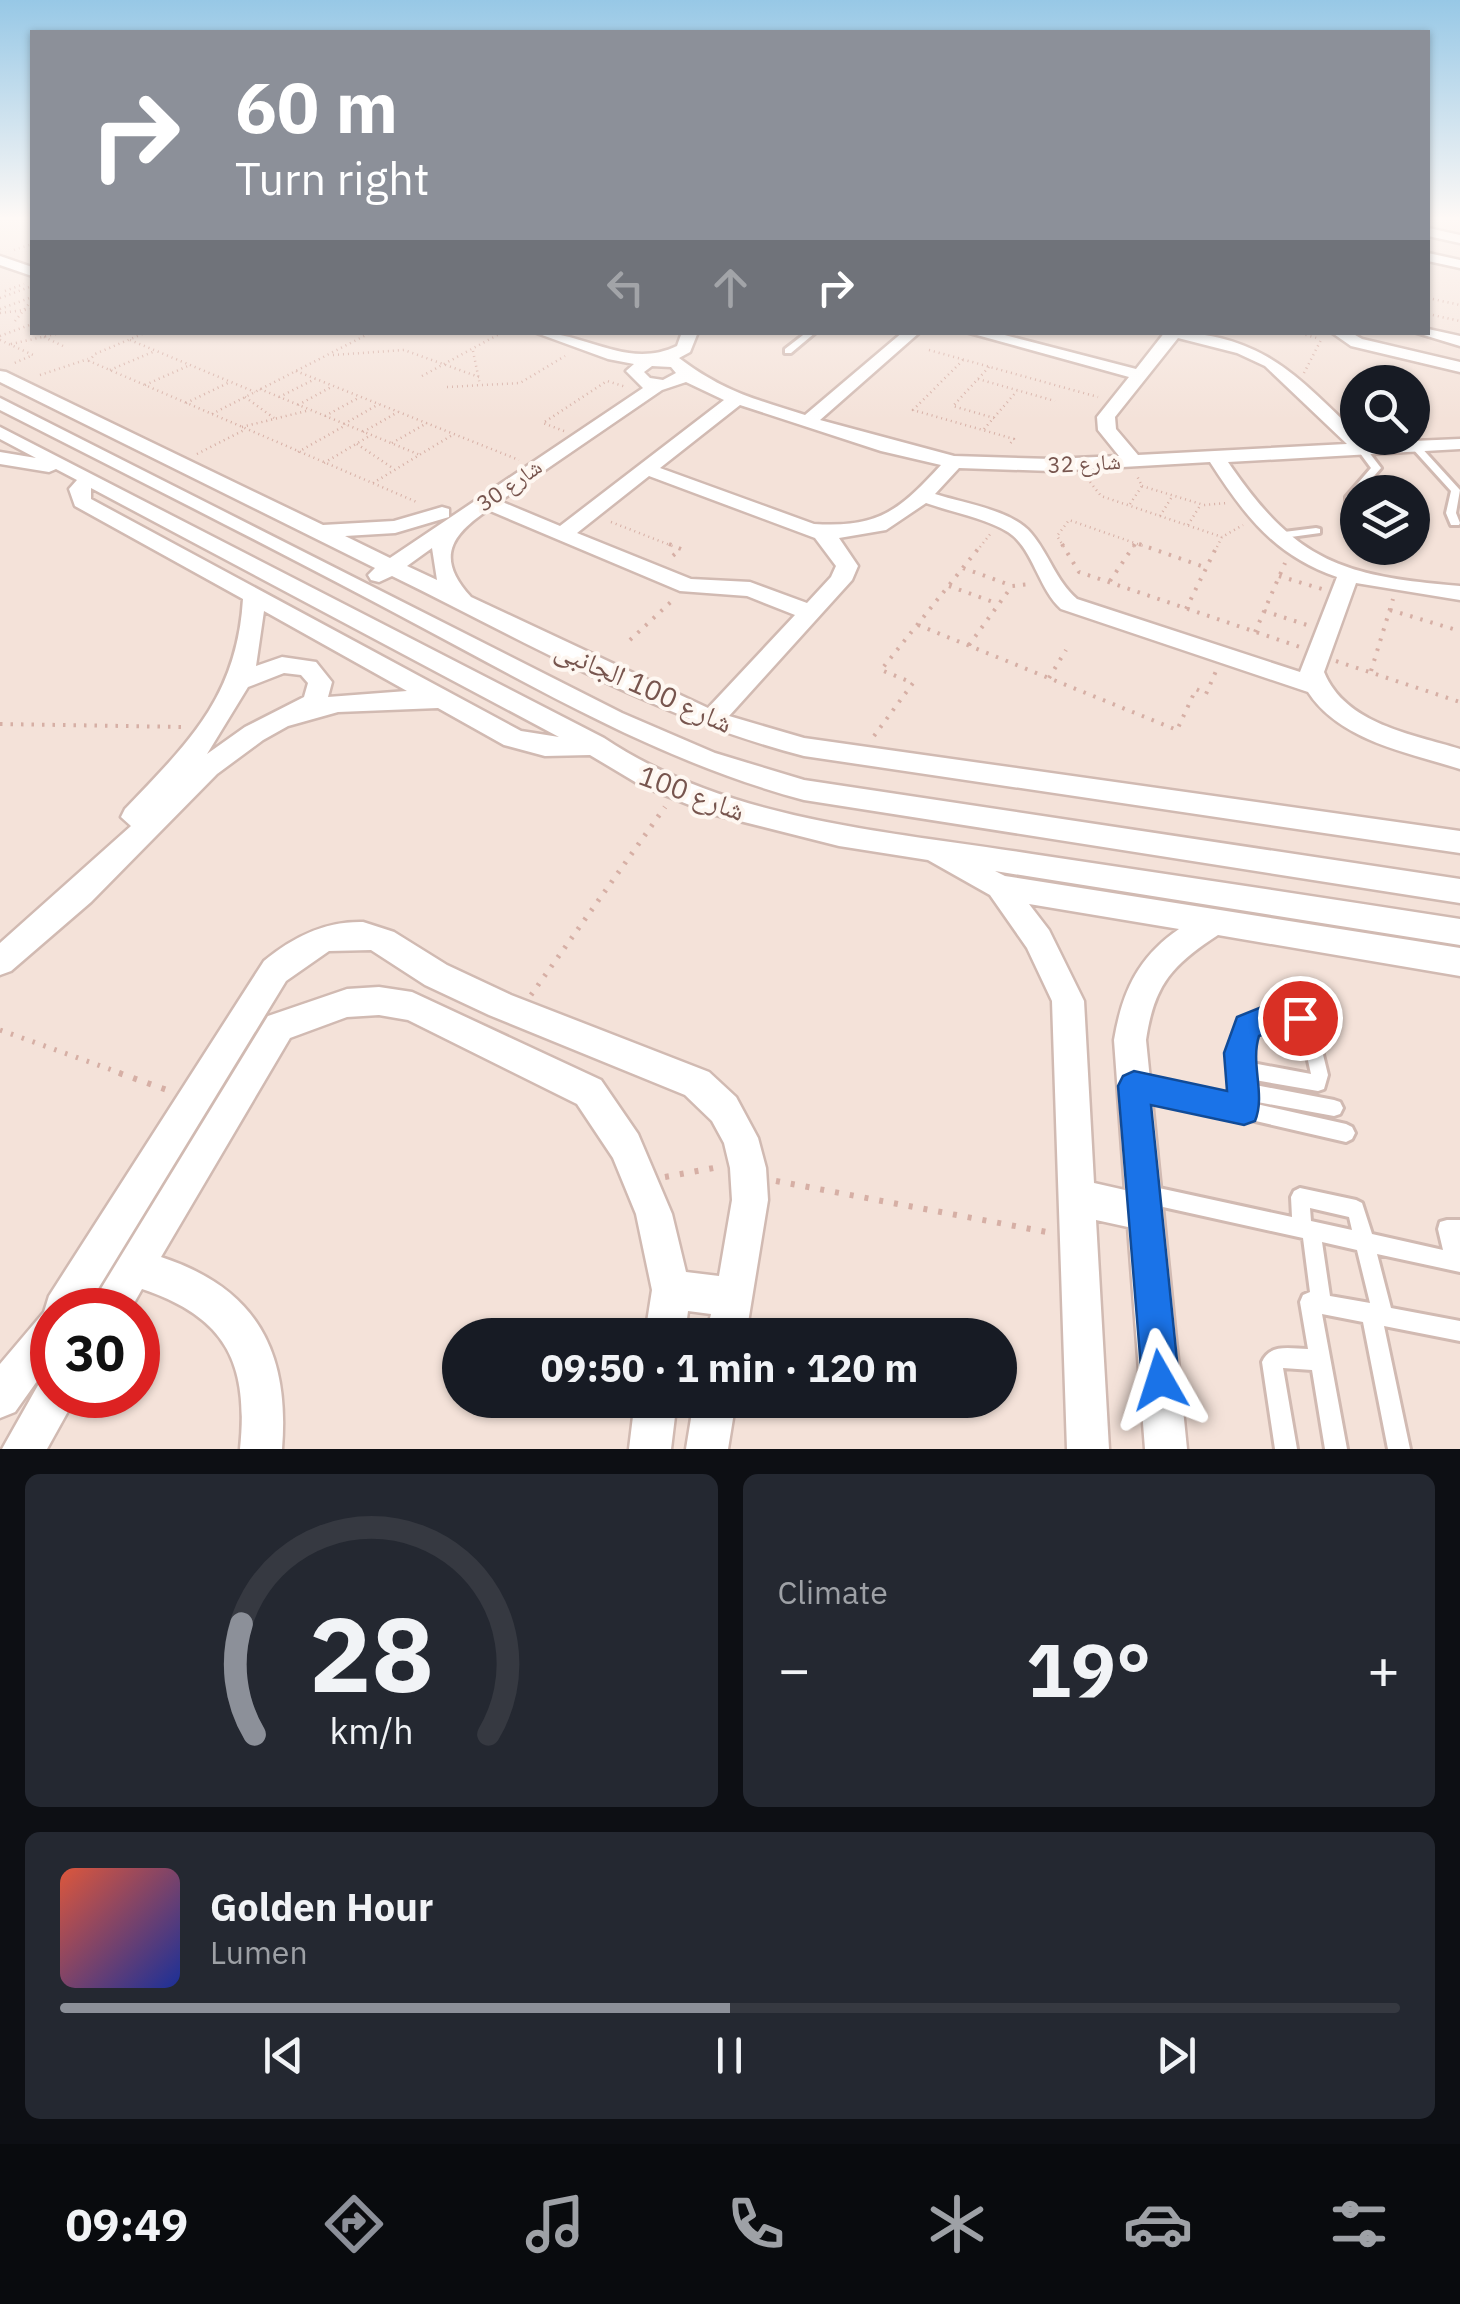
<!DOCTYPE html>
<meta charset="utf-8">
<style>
:root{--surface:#171b24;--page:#242831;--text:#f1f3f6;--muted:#9ea1a6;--line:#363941;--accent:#8c9099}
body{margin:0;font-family:"IBM Plex Sans","Noto Naskh Arabic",sans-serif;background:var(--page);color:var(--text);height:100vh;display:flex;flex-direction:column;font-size:38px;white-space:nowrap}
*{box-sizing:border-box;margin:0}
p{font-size:32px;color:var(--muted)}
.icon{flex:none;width:55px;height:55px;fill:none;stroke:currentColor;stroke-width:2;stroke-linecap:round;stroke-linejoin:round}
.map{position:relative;height:1449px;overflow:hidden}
.side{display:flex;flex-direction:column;gap:25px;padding:25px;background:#0d0f14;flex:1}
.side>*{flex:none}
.banner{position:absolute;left:30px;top:30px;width:1400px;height:305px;border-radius:0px;box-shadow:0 2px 8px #0004;background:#8c9099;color:#fff;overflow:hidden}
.fabs{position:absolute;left:1340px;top:365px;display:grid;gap:20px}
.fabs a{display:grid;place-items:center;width:90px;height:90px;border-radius:50%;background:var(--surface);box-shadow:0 2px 8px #0004;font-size:50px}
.speed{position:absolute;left:30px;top:1288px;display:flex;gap:20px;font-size:50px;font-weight:700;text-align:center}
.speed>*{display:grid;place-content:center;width:130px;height:130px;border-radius:50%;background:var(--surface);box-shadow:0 2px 8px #0004;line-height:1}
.speed .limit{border:15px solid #d22;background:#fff;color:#111}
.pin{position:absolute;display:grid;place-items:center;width:85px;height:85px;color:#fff;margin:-42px;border:5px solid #fff;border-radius:50%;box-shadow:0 2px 10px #0007}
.me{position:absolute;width:110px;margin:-55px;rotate:354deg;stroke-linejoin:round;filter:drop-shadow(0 0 8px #0008)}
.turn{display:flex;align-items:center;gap:35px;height:210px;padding:0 40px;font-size:45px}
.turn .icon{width:130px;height:130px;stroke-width:2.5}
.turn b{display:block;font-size:70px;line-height:85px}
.lanes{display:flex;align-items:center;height:95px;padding:0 40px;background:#0003;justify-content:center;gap:50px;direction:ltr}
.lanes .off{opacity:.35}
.big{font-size:75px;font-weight:700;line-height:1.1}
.side .card{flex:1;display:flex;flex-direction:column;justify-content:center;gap:15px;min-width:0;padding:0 35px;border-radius:15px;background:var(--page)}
.side .dial{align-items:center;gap:0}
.dial svg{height:260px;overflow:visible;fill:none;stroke:var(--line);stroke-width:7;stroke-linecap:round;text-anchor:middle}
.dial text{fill:var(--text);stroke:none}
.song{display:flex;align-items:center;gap:30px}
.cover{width:120px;height:120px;border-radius:15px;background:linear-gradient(135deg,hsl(10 70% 55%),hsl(230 70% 35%))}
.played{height:10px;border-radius:5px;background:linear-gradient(90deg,var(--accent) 50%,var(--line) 50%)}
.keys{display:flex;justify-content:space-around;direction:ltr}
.heat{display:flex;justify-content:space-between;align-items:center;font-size:55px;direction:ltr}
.side .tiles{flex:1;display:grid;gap:25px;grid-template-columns:1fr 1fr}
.card:last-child{grid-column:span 2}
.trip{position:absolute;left:442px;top:1318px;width:575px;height:100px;border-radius:50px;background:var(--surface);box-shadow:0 2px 8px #0004;font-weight:700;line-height:100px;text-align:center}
.tabs{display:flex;height:160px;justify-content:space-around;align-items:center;background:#090b0e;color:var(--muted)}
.tabs .icon{width:70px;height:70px}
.tabs .selected{color:var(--accent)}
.tabs b{font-size:45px;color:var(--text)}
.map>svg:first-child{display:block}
.residential{fill:#f4e2d9;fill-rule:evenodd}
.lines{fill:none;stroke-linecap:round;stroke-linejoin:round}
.lane-casing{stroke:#d1bab2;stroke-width:6}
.street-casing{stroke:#d1bab2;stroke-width:5}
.path-far3{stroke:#d6afa5;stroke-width:2.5;stroke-dasharray:1 4;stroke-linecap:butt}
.path-far2{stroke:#d6afa5;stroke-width:4;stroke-dasharray:2.5 8;stroke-linecap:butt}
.path-far1{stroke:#d6afa5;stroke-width:5;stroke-dasharray:2.5 9;stroke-linecap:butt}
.path{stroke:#d6afa5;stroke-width:6;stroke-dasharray:4 11;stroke-linecap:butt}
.lane{fill:#fff;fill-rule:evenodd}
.street{fill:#fff;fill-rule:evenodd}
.route{fill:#1a73e8;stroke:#114b97;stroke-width:2.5}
.labels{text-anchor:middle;stroke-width:8;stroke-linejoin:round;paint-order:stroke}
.far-street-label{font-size:22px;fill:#77554e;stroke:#fef7f1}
.street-label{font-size:28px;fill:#77554e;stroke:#fef7f1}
</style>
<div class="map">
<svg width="1460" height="1449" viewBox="0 0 1460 1449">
<rect width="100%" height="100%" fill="#fcf2ea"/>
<path class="residential" d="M0,217h32v115h1396v-115h32v1232h-1460zM1358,382h54v56h-54zM1358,492h54v56h-54zM52,1310h86v85h-86zM460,1335h540v65h-540z"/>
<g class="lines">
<defs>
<path id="lane" d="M807,332h9l-25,21h-6v-4z
M1415,443l3,1 42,46 -4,23 4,10 -1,2h-8l-5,-12 5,-22 -39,-43 -2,-2z
M1362,446l3,1 16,21 -21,24h-2l-6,9h-6v-4l25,-29 -14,-19z
M1316,528l4,1v4l-44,6 -5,-3 5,-3z
M1274,1008l40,10 14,57 -4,14 -6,2 -69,-12 1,5 84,16 6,2 3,6 -3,6 -6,2 -82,-15v2l94,21 6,3 3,6 -3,6 -6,3 -216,-50 -2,-6 2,-6 6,-2 98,22 -4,-47 11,-31zM1275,1022l26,7 10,45 -64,-12 -1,-9 7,-21z
M1145,1185l147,32 -1,-20 3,-6 6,-3 56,12 6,3 10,31 71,16 -5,-21 2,-7 7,-2h13v52l-83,-18 14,54 69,13v20l-76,-15 26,123h-22l-25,-127 -41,-8 25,135h-22l-13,-79 -29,-2 14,81h-22l-13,-87c8,-19 29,-13 46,-13l-8,-47 3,-7 7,-3 -7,-54 -158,-35 -6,-3 -3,-6 3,-6zM1310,1208l39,9 3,13 -41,-9zM1322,1242l35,8 13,53 -40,-7z"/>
<path id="street" d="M1428,228l32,7v8l-32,-7z
M1428,253l32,7v8l-32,-7z
M0,256l32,11v9l-32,-11z
M1428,329l32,7v10l-46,-14h14z
M534,332c52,0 93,38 143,14l5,-14h16l-8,20 -11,6c44,33 72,40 126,57l98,-83h17l-100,88 134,36 98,3 67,-3 -21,-26 -1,-13 32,-40 -163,-45h27l143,37 29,-37c102,0 136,50 202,111l93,-4v10l-232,13c68,100 114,114 232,124v14l-104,-17 -32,89c21,52 88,62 136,77v20c-53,-17 -120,-28 -152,-77l-247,-83c-23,-21 -28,-61 -53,-77 -23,-14 -57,-20 -82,-29l-40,27 -47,8 19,28 -6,14 -123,136 75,22 656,93v22l-656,-97c-145,-37 -277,-114 -412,-180l-13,6 -8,-2 -3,-5 7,-7 -375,-186v-11l6,1 317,153 71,-4 48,-14 7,2v8l-54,16 -50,3 45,22 253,-170 -17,-17 8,-7 -26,-5zM1178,338l59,15 28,13 82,78 -209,11 -22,-26 -1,-12zM652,366l19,1 5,6 -13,7 -13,-2 -6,-6zM686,382l38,18 -164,126 -60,-25 162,-111zM740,405l141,46 60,14c-42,46 -63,63 -127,59l-154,-56zM1210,462c34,53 65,94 127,115l-37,95 -223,-73c-21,-18 -28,-45 -46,-66 -19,-23 -68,-30 -96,-39l24,-26 93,3zM649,476l166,62 21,28 -5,11 -24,26 -57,-21 -59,-3 -114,-46zM488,510l192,81 67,5 48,19 -87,93 -237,-111c-36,-39 -20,-62 17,-87zM432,548l5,32 -30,-14z
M1331,332h19l12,7 98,23v10l-109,-26z
M0,398l622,315 93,40 89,27 656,99v24l-656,-103c-142,-38 -264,-110 -392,-178 -137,-73 -274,-142 -412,-212z
M0,427l604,311c126,84 283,93 428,116 143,21 285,43 428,65v26l-465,-74 10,5 455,72v28l-242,-41c-46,30 -64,50 -72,105l41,409h-42l-17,-222 -32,-7 13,229h-42l-15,-448 -25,-53 -37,-53 -62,-35 -89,-14 -127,-32 -70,-28 -52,-31 -45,1 -41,-11 -66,-37 -100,4 -50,14 -25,14 -46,34 -126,128 -80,69 -11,4v-32l131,-117 -10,-9 4,-8c64,-67 112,-112 118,-210l-168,-93 -6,-17 8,-9 -21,-11 -7,3 -49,-8v-12l36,6 -36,-19zM91,488l468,249 -38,-6 -430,-232zM264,611l143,80 -79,6 4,-15 -16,-20 -34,-5 -26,9zM284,673l17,2 7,8 -4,14 -59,30 -38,27 41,-67zM1029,904l150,25c-41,28 -57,63 -65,111l11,150 -31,-7 -10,-182 -35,-71z
M363,922l31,10 53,33 64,30 198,77 27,25 22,41 8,30 2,32 -22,135h-40l5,-21 -23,-3 -3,24h-40l7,-45 -16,-76 -23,-56 -36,-54 -169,-84 -29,-5 -32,2 -57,21 -129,219c95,31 129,94 121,192h-42c9,-86 -14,-132 -98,-160l-12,21h-42l180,-294 79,-27 32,-2 33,5 189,88 37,54 34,80 14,58 33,4 13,-76 -2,-32 -6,-25 -12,-22 -27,-26 -196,-80 -64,-30 -54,-35 -42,1 -43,30 -201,329h-33v50l-37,52 -15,6v-54l44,-52 5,-16 215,-335c29,-24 61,-40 99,-39z
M52,1376v19h25l-30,54h-45l39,-69z
M635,1400h42l-6,49h-42z
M694,1400h42l-8,49h-42z"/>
</defs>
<use href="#lane" class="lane-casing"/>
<use href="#street" class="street-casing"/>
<path class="path-far3" d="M14,250l18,-6
M5,291l19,-7
M0,298l32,-12
M1428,298l32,7
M0,309l32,-12
M0,313l32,-4
M1428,314l32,7
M15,321l17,-21
M147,332l-52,22 -6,7 330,142
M1296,332l24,7
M0,336l32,-12
M44,337l19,9
M0,340l33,15 -21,9
M130,340l125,52
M11,344l54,-12
M929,350l169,47
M473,351l7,34
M333,355l71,-5 75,27
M963,360l-50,50 101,29 -6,7
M989,367l-36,39 41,12
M110,370l45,-19
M296,371l223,89
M1304,373l18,-35
M40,375l48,-16
M422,376l81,-44
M978,379l77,22
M145,385l45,-20
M447,387l73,-4 45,-27
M260,389l160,66
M245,397l29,21
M279,397l36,-18
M186,403l44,-21
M298,405l35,-19
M212,414l160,-82
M325,416l35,-19
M344,424l35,-20
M242,427l68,-17
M984,429l33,-38
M564,431l-21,-8 64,-42 19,6
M363,432l35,-20
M392,443l35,-20
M357,444l37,25
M298,452l48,-27
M197,454l49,-25
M324,463l47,-28
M1087,478l14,18 121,41
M373,483l81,-49
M1142,486l62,19 23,-2
M1130,504l12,-18 -6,-12
M1160,516l13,-21
M611,522l64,25
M1188,525l13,-21
M980,547l11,-14
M1064,547l-7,-11 12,-16 77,27
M1133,547l3,-4
M1217,547l5,-10 21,-12"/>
<path class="path-far2" d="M669,544l12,5 -12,10
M1062,544l17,28 221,75
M1139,544l68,24
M963,568l47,17
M1279,576l43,13
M1110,581l25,-37
M949,586l47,17
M1186,609l32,-65
M1390,610l70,21
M1264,611l43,14
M918,625l259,105 19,-41 10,5 10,-23
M1255,632l30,-69
M630,640l44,-41
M969,645l43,-59 18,-2
M1336,661l124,41
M1371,671l22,-72
M1049,678l17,-28
M0,724l185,3
M874,736l39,-53 -32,-13 101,-126"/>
<path class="path-far1" d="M531,995l134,-188
M0,1030l126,45"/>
<path class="path" d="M119,1073l51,18
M665,1177l54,-10
M776,1181l276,52"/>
<use href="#lane" class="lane"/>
<use href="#street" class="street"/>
</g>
<linearGradient id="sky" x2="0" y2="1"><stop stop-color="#97c8e6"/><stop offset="0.52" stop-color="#fef9f6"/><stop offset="1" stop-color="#fef9f6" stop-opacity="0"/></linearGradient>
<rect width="1460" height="420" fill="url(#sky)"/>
<path class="route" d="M1274,1002l36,7 4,9 -4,10c-18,7 -33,0 -51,8 -9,28 7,58 -4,85l-11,4 -93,-20 28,275 -5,13 -14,6 -13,-6 -5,-13 -24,-294 5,-10 11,-5 93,20 -3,-38 13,-36z"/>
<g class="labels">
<g class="far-street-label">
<text transform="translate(1084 463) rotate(-3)" y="8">شارع 32</text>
<text transform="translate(509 485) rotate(-35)" y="8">شارع 30</text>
</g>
<g class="street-label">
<text transform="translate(644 686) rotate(24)" y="10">شارع 100 الجانبى</text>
<text transform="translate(692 793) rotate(20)" y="10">شارع 100</text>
</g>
</g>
</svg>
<div class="fabs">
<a><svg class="icon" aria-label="search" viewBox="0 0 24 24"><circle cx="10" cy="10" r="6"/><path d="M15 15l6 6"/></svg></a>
<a><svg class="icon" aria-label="layers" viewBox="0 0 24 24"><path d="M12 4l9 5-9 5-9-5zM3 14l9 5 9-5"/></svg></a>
</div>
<div class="speed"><div class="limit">30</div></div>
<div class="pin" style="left:1300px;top:1018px;background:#d93025"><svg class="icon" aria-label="arrive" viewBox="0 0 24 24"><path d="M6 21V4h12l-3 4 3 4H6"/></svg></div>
<svg class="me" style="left:1160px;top:1380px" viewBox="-20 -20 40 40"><path d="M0-17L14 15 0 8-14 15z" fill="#1a73e8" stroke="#fff" stroke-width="4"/></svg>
<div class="trip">09:50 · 1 min · 120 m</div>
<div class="banner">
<div class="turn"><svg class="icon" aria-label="right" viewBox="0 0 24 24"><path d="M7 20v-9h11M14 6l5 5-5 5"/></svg><div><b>60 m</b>Turn right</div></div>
<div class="lanes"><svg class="icon off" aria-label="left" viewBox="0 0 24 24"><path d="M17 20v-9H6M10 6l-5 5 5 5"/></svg><svg class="icon off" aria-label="ahead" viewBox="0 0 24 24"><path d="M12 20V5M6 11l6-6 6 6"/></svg><svg class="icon" aria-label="right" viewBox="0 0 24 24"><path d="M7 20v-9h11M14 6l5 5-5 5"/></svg></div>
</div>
</div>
<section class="side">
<div class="tiles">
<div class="card dial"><svg viewBox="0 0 100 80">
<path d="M14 69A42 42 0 1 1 86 69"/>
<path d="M14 69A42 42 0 0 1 10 35" stroke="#8c9099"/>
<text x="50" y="56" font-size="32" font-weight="700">28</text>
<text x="50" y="72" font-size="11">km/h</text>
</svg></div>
<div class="card"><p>Climate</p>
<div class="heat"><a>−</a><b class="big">19°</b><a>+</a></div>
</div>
<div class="card">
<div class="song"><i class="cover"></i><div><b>Golden Hour</b><p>Lumen</p></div></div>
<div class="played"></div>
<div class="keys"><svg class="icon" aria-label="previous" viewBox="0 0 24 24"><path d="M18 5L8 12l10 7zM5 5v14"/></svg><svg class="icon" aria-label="pause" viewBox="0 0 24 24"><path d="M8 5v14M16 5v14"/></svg><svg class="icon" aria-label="next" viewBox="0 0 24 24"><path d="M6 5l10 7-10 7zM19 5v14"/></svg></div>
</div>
</div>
</section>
<nav class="tabs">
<b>09:49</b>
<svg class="icon selected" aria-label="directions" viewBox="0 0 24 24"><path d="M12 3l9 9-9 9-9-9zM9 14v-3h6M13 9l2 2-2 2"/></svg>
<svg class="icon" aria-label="music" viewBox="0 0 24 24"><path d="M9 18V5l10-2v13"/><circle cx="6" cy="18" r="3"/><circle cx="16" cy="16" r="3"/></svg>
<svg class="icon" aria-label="phone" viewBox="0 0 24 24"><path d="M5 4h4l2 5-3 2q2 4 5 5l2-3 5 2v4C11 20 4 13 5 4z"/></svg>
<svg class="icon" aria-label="climate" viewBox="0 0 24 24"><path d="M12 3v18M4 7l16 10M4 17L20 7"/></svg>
<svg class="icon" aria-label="car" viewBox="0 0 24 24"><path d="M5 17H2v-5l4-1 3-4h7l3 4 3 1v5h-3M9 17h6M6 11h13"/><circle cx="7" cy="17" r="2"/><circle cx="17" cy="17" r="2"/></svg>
<svg class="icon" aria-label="filters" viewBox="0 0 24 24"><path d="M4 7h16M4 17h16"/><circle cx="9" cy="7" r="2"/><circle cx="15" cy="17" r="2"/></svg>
</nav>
